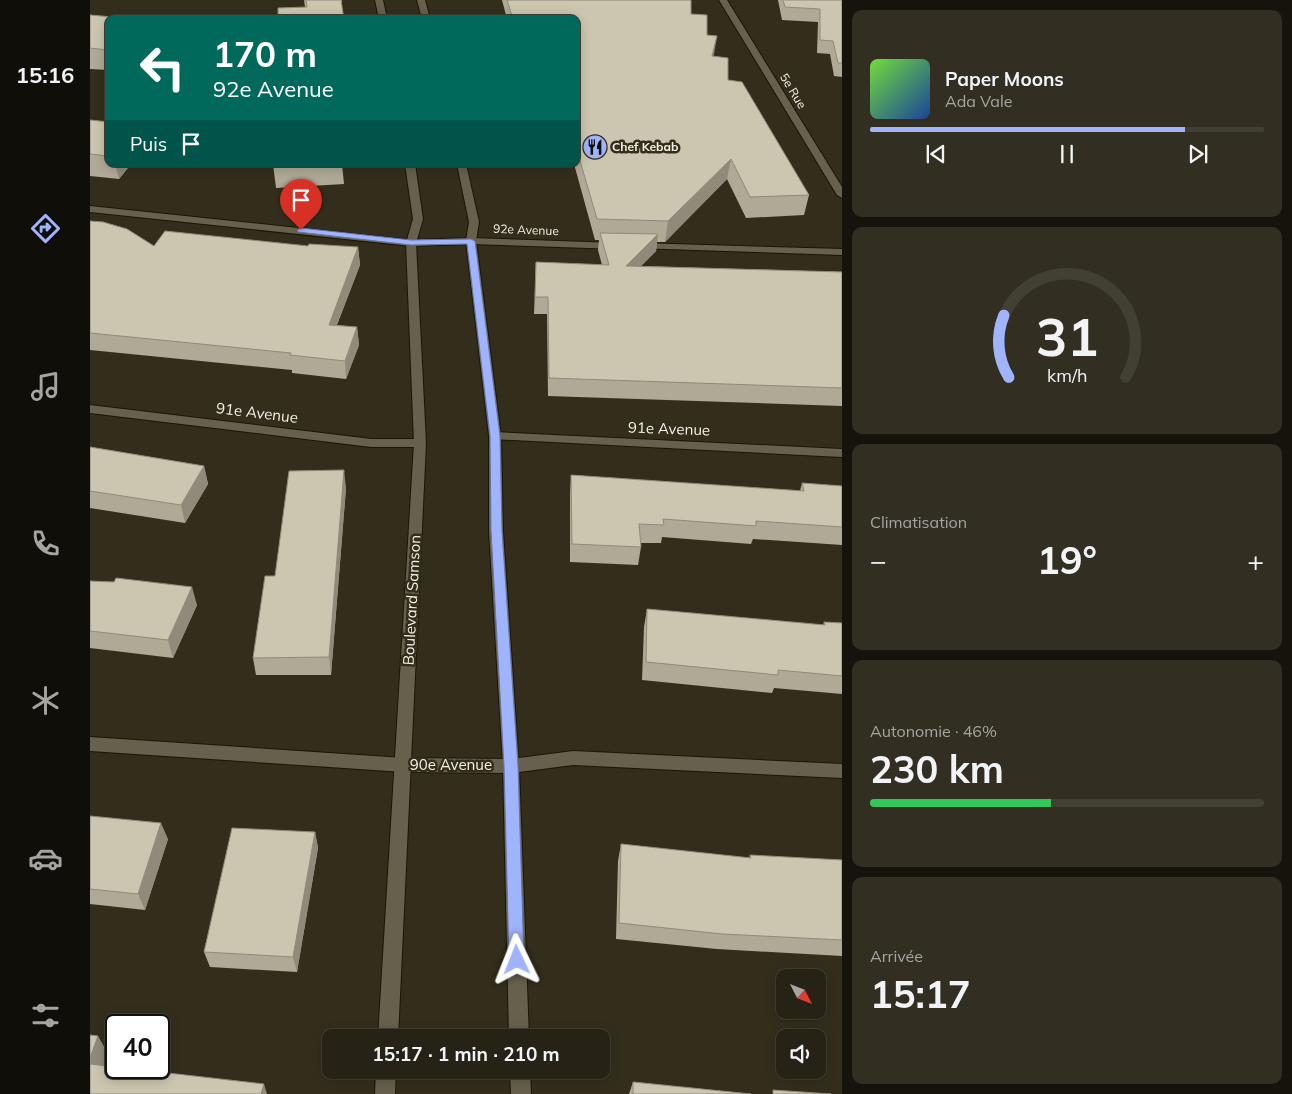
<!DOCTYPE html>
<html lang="fr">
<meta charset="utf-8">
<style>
:root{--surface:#262215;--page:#322f22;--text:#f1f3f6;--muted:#a4a4a0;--line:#423f34;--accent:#a0b3fd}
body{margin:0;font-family:Mulish,sans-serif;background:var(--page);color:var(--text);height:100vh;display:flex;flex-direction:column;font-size:19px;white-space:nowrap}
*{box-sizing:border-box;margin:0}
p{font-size:16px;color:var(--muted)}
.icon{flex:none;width:28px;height:28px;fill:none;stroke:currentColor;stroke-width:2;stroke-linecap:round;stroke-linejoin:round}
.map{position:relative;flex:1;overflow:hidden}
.drawer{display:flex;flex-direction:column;gap:10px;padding:10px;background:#15130c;width:450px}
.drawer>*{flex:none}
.top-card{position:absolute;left:15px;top:15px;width:475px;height:152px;border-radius:10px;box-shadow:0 2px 12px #0003,0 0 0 1px var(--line);background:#00695c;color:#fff;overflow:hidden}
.needle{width:32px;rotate:132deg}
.controls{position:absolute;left:686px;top:969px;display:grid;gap:10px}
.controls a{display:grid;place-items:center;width:50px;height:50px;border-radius:10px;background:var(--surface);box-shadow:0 2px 12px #0003,0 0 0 1px var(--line);font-size:25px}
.speed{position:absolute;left:15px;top:1014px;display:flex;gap:10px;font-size:25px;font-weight:700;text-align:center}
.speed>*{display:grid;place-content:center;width:65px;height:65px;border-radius:50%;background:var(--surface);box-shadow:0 2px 12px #0003,0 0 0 1px var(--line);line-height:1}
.speed .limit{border:2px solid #111;border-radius:8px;background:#fff;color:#111}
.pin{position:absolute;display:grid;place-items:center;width:42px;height:42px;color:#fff;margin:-51px -21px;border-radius:50% 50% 50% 0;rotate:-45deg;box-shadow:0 0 5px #0007}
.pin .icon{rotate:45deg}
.me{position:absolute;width:55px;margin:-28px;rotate:358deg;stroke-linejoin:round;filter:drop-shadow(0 0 4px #0008)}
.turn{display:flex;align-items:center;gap:18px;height:105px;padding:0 25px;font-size:22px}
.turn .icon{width:65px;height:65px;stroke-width:2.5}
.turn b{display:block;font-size:35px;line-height:42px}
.then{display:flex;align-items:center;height:48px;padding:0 25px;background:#0003;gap:10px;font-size:19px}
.big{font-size:38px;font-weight:700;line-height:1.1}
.drawer .widget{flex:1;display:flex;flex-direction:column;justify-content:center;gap:8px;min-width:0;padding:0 18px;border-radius:10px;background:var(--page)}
.drawer .dial{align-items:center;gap:0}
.dial svg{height:130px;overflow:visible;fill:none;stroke:var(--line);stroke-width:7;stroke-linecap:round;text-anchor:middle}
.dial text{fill:var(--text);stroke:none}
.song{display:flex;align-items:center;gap:15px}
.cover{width:60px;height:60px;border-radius:8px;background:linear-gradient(135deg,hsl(100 70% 55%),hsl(220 70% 35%))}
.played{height:5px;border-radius:2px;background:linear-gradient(90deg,var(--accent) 80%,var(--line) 80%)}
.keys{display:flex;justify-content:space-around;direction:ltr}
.heat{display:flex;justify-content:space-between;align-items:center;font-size:28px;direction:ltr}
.charge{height:8px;border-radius:4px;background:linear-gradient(90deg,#34c759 46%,var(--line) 0)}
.trip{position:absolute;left:232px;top:1029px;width:288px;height:50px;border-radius:10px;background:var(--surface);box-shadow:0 2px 12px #0003,0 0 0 1px var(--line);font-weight:700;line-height:50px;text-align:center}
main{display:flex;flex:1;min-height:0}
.menu{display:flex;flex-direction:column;width:90px;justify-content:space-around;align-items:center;background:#0f0e08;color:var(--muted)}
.menu .icon{width:35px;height:35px}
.menu .selected{color:var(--accent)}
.menu b{font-size:22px;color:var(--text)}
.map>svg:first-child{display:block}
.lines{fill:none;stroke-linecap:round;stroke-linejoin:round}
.minor-casing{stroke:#1b1605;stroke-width:2}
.tertiary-casing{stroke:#1b1605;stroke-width:2}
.minor{fill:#66604c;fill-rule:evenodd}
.tertiary{fill:#66604c;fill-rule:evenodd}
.wall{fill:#afa996}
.shaded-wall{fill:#8f8a7a}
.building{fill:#ccc5af;stroke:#8f8a7a}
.route{fill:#a0b3fd;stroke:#6874a4}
.labels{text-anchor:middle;stroke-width:5;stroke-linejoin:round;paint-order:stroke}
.far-street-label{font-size:12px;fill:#f4f1e6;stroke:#332e1c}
.far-poi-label{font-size:12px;font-weight:bold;fill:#f4f1e6;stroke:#332e1c;text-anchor:start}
.street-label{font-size:15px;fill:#f4f1e6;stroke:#332e1c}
</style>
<main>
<nav class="menu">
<b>15:16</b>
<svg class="icon selected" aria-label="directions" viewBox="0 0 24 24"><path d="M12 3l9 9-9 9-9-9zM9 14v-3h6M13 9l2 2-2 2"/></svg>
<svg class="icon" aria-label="music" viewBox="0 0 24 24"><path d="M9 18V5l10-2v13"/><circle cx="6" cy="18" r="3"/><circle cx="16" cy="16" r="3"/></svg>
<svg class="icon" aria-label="phone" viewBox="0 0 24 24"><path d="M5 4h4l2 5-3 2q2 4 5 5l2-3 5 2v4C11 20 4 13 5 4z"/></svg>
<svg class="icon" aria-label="climate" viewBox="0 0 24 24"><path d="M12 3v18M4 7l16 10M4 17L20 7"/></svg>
<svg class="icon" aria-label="car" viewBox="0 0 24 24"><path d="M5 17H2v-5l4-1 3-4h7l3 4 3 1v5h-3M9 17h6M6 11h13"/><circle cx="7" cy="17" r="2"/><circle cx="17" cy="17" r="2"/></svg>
<svg class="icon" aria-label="filters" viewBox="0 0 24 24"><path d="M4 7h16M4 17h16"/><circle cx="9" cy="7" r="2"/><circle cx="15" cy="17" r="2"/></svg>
</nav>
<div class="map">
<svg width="752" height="1094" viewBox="0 0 752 1094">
<rect width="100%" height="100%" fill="#332e1c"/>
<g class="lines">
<defs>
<path id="minor" d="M629,0h8l115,187v11l-5,-3z
M0,206l321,34 60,-2 146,5 5,3 -5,3 -146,-5 -60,2 -321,-34z
M549,243l203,6v6l-207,-7 -1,-2z
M0,405l281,34h49l6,4 -6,4h-49l-281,-34z
M405,432l347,17v8l-351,-18 -2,-3 2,-3z
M0,737l314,21 107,1 62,-8 269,13v14l-269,-13 -62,8 -107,-1 -314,-21z"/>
<path id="tertiary" d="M285,0h8l4,19h-8z
M327,0h8l5,19h-8z
M315,164h10l8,55 -7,24 10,200 -28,595h-20l36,-595 -8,-200 7,-24z
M367,164h9l13,58 -3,19 25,195 2,95 16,235 10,272h-20l-6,-272 -14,-235v-95l-23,-195 3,-19z
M286,1070h20l-1,24h-20z
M420,1070h20l1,24h-20z"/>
</defs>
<use href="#minor" class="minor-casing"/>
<use href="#tertiary" class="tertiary-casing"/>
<use href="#minor" class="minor"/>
<use href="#tertiary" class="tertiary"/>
</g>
<path class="wall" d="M214,0h38v2l-37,5z
M412,0h189v14l16,21 6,22 15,23 81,115 -5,20 -58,3 -19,-39 -62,63h-8l-1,9 -15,15 201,6v134l-294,-10 -1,-82h-13l2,-52 66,3 -4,-15 1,-10h-4l-21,-76h2v-145h-69z
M688,0h64v77l-8,-1 -4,-22 -13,-1 1,-31 -36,-2z
M0,15l19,4v51l-19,-1z
M0,120l19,2v42h22l-12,15 -29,-3z
M183,164h69l2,20 -68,4z
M0,221l64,25 204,1 2,18 -23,60 20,2 2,18 -13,34 -54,-6v-3l-202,-20z
M0,447l114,19 4,18 -23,39 -95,-15z
M481,475l229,16 2,-8 40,3v59l-89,-6 -2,5 -89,-7 -1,6h-20v4l-3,18 -68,-3v-69z
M256,488l-15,187h-75l-3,-17 22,-82z
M0,581l107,24 -24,53 -83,-10z
M557,609l176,16 1,-3 18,1v71l-68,-6 -2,5 -130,-13 2,-53z
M0,816l78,23 -23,71 -55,-6z
M225,832l3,16 -21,124 -87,-5 -6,-15z
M531,844l128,14 1,-3 92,5v96l-125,-7 -101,-10 2,-78z
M543,1082l118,12h-122z"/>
<path class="shaded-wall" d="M627,36l-3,18 -5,21 3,-19z
M641,159l-4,20 -62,63 3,-21z
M25,164h16l-12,15z
M568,234l-2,17 -32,32 2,-17z
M268,247l2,18 -30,77 -1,-17z
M267,327l2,18 -13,34 -1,-18z
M114,466l4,18 -23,39 -4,-18z
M254,470l2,18 -15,187 -2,-18z
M102,587l5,18 -24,53 -5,-18z
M71,823l7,16 -23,71 -7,-16z
M225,832l3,16 -21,124 -4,-15z
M8,1036l11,19 -8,27 -11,-16v-8z
M174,1084l3,10h-6z"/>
<path class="building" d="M216,0h35l3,19h-66v-11l29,-1z
M417,0h184v14l16,1v20l10,1 -5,20 16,2v22l14,2 67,113 -59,2 -19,-38 -63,62 -71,-2 -21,-72v-128h-63z
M693,0h59v63h-4l-5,-22 -13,-1v-31l-35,-2z
M0,15l47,4h-28v31l-19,-2z
M0,120l19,2v34l-19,-2z
M183,164h49l-49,2z
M0,221l13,1 24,7 27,17 11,-15 143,15 1,-2 49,3 -29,78 28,2 -12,34 -55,-6 1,-2 -201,-20z
M510,233l58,1 -32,32 216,6v116l-293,-10 -1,-81h-13l1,-35 73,3z
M0,447l114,19 -23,39 -91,-14z
M254,470l-15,187 -76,1 12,-82h10l14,-105z
M481,475l233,16 -2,-8 40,3v41l-86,-6v5l-93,-7 1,6 -25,-1 2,23 -69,-3z
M26,578l76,9 -24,53 -78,-9v-50l24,1z
M557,609l178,16 -1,-3 18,1v53l-64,-6v5l-132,-13z
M0,816l71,7 -23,71 -48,-5z
M142,828l83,4 -22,125 -89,-5z
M531,844l130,14 -1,-3 92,5v80l-120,-6 -103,-11z
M0,1035l8,1 -8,22z
M0,1064l26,3v1h8l140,16 -3,10h-171z
M543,1082l118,12h-118z
M683,1090l58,4h-58z"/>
<path class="route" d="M211,228l110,12 60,-1 4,2 25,195 2,95 16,235 6,194 -2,5 -5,2 -6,-2 -2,-5 -5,-194 -13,-235 -1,-95 -23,-192 -56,1 -113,-13 -1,-2z"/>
<defs>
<symbol id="restaurant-disc" viewBox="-11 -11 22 22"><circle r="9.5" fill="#a0b3fd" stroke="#332e1c"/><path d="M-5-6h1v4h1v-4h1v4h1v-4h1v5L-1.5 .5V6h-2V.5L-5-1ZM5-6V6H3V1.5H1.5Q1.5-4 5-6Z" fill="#111"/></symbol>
</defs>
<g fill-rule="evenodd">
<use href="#restaurant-disc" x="491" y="133" width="28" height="28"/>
</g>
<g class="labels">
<g class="far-street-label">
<text transform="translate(703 91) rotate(59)" y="4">5e Rue</text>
<text transform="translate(436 230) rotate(2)" y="4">92e Avenue</text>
</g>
<g class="far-poi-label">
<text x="522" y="151">Chef Kebab</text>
</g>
<g class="street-label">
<text transform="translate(167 413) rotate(7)" y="5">91e Avenue</text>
<text transform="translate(579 429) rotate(2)" y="5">91e Avenue</text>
<text transform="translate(322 600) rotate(-87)" y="5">Boulevard Samson</text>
<text x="361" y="770">90e Avenue</text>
</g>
</g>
</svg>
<div class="controls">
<a><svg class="needle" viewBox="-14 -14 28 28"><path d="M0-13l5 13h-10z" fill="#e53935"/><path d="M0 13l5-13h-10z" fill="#a4a4a0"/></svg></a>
<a><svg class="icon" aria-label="sound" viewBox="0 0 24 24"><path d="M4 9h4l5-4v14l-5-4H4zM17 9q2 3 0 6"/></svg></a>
</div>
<div class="speed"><div class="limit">40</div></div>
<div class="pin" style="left:211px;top:230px;background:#d93025"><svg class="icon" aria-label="arrive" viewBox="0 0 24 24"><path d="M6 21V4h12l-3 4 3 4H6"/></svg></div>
<svg class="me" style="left:427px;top:960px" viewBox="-20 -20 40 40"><path d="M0-17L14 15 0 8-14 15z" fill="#a0b3fd" stroke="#fff" stroke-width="4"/></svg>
<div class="trip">15:17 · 1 min · 210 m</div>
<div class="top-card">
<div class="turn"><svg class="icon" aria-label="left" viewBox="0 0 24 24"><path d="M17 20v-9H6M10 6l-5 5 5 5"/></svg><div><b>170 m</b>92e Avenue</div></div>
<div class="then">Puis<svg class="icon" aria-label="arrive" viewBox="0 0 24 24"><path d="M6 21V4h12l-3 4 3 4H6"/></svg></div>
</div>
</div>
<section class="drawer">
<div class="widget">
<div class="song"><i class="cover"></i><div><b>Paper Moons</b><p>Ada Vale</p></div></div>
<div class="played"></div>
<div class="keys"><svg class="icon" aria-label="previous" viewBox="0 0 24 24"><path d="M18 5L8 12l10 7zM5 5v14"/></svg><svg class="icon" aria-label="pause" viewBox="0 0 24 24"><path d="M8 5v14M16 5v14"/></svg><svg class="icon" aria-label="next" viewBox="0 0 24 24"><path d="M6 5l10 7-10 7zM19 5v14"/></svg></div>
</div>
<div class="widget dial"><svg viewBox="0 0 100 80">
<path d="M14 69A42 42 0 1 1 86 69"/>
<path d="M14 69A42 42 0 0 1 11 31" stroke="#a0b3fd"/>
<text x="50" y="56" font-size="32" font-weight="700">31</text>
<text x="50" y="72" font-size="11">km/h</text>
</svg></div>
<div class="widget"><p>Climatisation</p>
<div class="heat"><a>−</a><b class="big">19°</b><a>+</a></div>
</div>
<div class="widget"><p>Autonomie · 46%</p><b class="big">230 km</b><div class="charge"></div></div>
<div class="widget"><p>Arrivée</p><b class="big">15:17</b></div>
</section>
</main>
